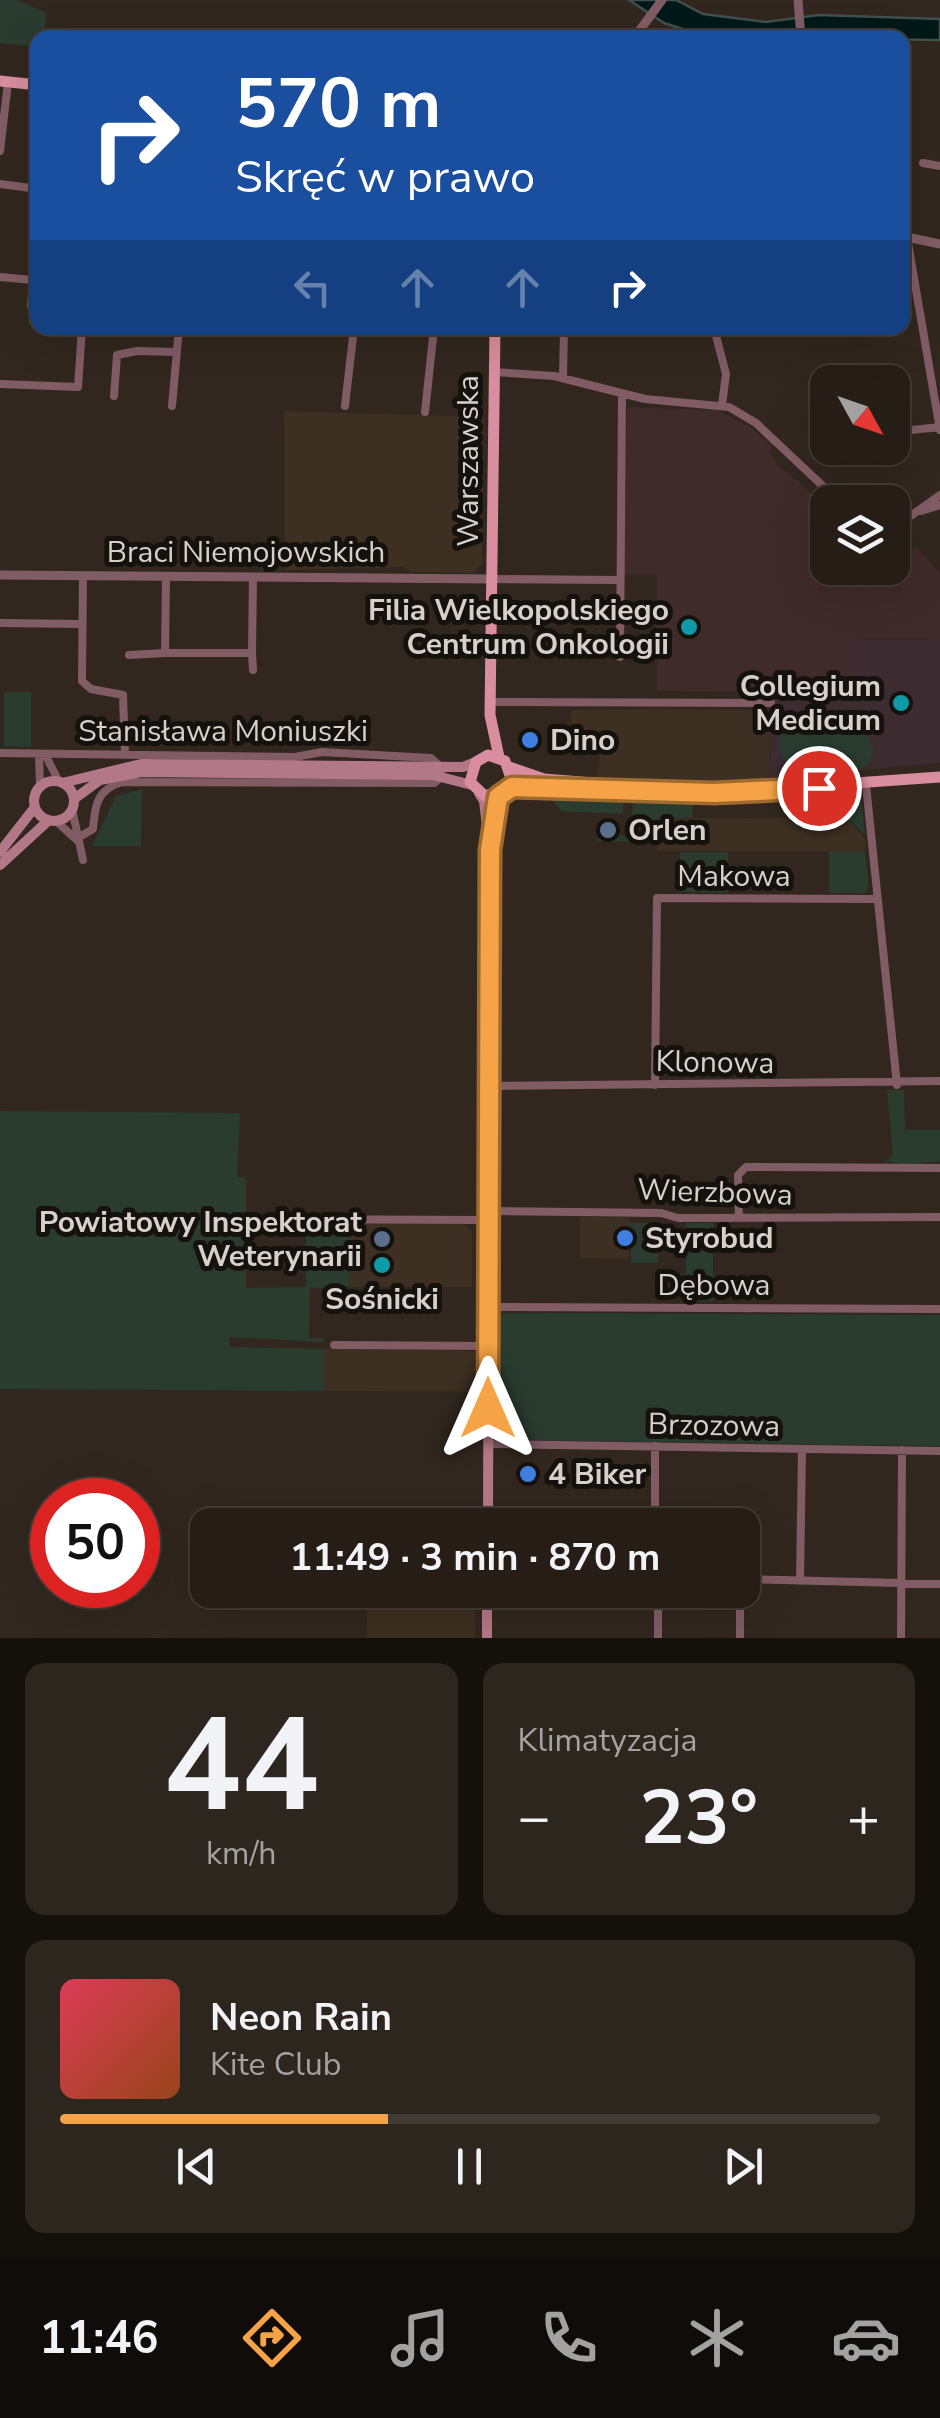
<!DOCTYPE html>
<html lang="pl">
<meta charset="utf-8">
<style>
:root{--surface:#251d16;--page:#2d261f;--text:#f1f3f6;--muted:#a3a2a1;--line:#423b35;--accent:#f5a346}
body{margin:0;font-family:"Nunito Sans",sans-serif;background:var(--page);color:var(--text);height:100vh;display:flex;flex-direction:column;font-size:38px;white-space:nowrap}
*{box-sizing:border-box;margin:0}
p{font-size:32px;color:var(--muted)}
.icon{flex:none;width:55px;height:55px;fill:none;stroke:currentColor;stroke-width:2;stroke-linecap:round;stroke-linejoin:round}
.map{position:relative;height:1638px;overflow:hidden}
.sheet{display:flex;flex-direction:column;gap:25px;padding:25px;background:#14100c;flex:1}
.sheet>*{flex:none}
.guide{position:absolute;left:30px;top:30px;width:880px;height:305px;border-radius:20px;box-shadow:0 10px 40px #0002,0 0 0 2px var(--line);background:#1a4fa0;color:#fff;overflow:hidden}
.needle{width:65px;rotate:130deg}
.tools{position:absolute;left:810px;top:365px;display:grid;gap:20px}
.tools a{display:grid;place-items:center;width:100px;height:100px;border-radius:20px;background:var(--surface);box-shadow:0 10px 40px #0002,0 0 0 2px var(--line);font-size:50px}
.speed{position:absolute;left:30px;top:1478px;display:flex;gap:20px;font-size:50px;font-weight:700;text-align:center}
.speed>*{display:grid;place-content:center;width:130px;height:130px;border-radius:50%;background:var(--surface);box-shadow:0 10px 40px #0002,0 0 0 2px var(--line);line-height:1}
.speed .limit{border:15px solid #d22;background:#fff;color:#111}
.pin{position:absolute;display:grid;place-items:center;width:85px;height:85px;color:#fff;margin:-42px;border:5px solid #fff;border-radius:50%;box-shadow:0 2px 10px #0007}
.me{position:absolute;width:110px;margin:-55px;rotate:0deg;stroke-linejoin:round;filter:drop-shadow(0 0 8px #0008)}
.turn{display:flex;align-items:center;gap:35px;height:210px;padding:0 40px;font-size:45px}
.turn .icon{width:130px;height:130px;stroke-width:2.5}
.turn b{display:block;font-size:70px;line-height:85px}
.lanes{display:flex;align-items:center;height:95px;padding:0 40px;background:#0003;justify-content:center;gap:50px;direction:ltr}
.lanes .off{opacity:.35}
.big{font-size:75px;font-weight:700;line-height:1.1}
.sheet .tile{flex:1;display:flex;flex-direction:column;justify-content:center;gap:15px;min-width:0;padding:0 35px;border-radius:20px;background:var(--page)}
.sheet .dial{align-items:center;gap:0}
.dial b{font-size:130px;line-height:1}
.song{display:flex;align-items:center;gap:30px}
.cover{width:120px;height:120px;border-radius:15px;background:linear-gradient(135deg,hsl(350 70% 55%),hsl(20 70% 35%))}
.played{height:10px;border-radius:5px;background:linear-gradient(90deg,var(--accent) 40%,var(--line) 40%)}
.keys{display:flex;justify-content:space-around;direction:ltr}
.heat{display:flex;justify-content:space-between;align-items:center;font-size:55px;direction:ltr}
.sheet .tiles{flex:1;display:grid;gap:25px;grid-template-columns:1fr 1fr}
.tile:last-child{grid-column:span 2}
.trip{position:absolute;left:190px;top:1508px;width:570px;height:100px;border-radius:20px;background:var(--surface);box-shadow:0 10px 40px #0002,0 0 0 2px var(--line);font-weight:700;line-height:100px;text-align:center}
.dock{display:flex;height:160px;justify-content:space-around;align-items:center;background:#0f0c09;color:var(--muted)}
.dock .icon{width:70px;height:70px}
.dock .on{color:var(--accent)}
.dock b{font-size:45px;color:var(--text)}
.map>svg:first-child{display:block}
.built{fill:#3d2f21}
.education{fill:#3d2b32}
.medical{fill:#3f2b29}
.green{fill:#2a3c30}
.water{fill:#011818;stroke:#414f4d;stroke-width:2.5}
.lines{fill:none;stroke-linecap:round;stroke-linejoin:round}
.minor{stroke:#815c65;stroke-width:8}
.tertiary{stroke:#815c65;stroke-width:9}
.secondary{stroke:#b37887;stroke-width:10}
.primary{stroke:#d98da0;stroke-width:11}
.route-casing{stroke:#9f6a2e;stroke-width:25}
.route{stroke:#f5a346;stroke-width:18}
.culture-dot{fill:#0f9aa8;stroke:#15110d;stroke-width:4}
.shop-dot{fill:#3f7fe0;stroke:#15110d;stroke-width:4}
.service-dot{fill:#5c6f8a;stroke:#15110d;stroke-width:4}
.labels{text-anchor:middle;stroke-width:10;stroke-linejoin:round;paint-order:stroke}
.street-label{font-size:30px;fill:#d6d0ca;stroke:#15110d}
.poi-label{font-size:30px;font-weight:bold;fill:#d6d0ca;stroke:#15110d;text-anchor:start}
</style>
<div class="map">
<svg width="940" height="1638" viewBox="0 0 940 1638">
<rect width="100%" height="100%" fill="#31271e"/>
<path class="built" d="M284,411l200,6 -2,147 -9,9 -61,-1 -9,-5 -118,3z
M626,709l145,1 -2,74 -171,-7 2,-26 -29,-1v-40z
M829,817l23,5 13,18v12l-208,-1v-32z
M580,1217h50l-1,42 -49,-1z
M350,1223l113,1 9,8v55h-122z
M324,1349l151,2v41l-151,-1z
M367,1590h108v48h-108z"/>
<path class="education" d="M940,639v124l-170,15 1,-86 81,1v-53z"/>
<path class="medical" d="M627,407l90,3 35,18 21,20 -4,5 9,12 27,22 22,27 1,54h64l1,-23 25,4 22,24v66l-88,1 1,53 -196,-2v-115l-33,-1z"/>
<path class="green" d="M0,0h18l28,13 -2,24 -6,1 -1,9 -37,-4z
M4,692h27v55l-27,-1z
M810,716l55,16 9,17 -7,17c-30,13 -95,17 -87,-32l13,-15z
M142,789l-1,57h-49l24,-50z
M848,790l13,4 4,41 -13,-13 -30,-5 2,-24z
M604,792l20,9 -2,13 -61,-3 -12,-15z
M639,794l48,2 6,4 -1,18 -35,1v22l-59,1 1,-5 18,1 1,-4 14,6 13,-3 -4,-15 -9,-5 1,-18z
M829,851l36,1 4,36 -4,5h-36z
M680,852h48v41l-48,-1z
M887,1090h17l1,40h35v31l-34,4 -20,-4 7,-6z
M0,1111l240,2 -3,64 9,1v110l60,-1v-64h44v64l-40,1 -1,50h15l-2,4 -92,-5 -1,10 95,2v42l-324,-2z
M630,1223h28v40h-27z
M686,1223h27v78l-27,1z
M500,1313l440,2v131l-435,-6 -5,-4z"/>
<path class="water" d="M629,0h47l27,14 63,8 53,-7 121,4v21l-232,-3 -44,-14z"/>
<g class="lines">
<path class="minor" d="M0,151l8,-69
M923,163l17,3
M0,184l38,5
M907,237l33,193
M0,277l33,3 -2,25h7
M714,328l12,46 -4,31
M493,372l61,4 91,23 84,8 27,16 69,65 24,14
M563,377l1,-49
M0,384l78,3 4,-59
M114,396l3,-41 20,-4 40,1
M172,406l7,-78
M345,406l9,-78
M425,412l9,-84
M892,432l48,-5
M921,511l19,-6
M892,519l13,1 35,-25
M83,576l-1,105 9,8 32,6 2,60
M166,576l-1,77h87l1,-76
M492,579l128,1
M0,623l82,1
M252,653l1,17
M129,655l36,-2
M620,657l2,-263
M490,702l281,1
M0,753l295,4 27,-5 109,6 10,9
M39,754l1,33
M45,754l14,28
M866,785l31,300
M72,809l11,51
M56,821l22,20
M76,839l17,-10c2,-23 3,-39 29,-47l312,1 9,-7
M655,1085l2,-187 220,1
M489,1086l451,-5
M489,1211l172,2 17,5 262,-1
M739,1218l-1,-43 8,-8 194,1
M249,1219l240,1
M488,1307l452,2
M334,1345l154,1
M488,1444l452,7
M655,1525v-79
M742,1579l198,5
M800,1581l2,-132
M658,1590v48
M740,1590v48
M901,1638l1,-188"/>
<path class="tertiary" d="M798,0l3,38
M634,38l28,-38
M902,236l38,8
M0,575l492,4"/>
<path class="secondary" d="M34 801a20 20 0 1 1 40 0a20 20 0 1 1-40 0Z
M62,783l79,-19 322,3 13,-5
M479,793l5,8 6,50 -2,674
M74,799l26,-19 41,-8 292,3 39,10
M492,835l7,-40
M0,852l35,-45
M0,865l49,-45
M487,1638v-48"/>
<path class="primary" d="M0,81l38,4
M495,328l-5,387 9,42
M509,767l35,12 170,14 226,-16
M505,790l6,-12 -6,-17 -17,-6 -12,7 -6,20 15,14 28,-9 72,2"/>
</g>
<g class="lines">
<defs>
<path id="route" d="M488,1408l2,-558 8,-53 14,-10 202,6 105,-5"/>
</defs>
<use href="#route" class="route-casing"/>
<use href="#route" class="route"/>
</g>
<g class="culture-dot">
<circle cx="689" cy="627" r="10"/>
<circle cx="901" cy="703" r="10"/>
<circle cx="382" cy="1265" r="10"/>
</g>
<g class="shop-dot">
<circle cx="530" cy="740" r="10"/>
<circle cx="625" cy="1238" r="10"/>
<circle cx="528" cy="1474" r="10"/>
</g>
<g class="service-dot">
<circle cx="608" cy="830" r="10"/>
<circle cx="382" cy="1239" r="10"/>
</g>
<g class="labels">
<g class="street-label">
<text transform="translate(468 461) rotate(-90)" y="10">Warszawska</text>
<text x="246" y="562">Braci Niemojowskich</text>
<text x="223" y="741">Stanisława Moniuszki</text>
<text x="734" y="886">Makowa</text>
<text transform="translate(715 1062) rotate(1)" y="10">Klonowa</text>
<text transform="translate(715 1192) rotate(2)" y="10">Wierzbowa</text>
<text x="714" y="1295">Dębowa</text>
<text transform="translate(714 1425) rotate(1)" y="10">Brzozowa</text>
</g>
<g class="poi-label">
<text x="669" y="620" text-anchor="end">Filia Wielkopolskiego<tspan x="669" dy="34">Centrum Onkologii</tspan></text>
<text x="881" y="696" text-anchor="end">Collegium<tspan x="881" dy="34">Medicum</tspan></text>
<text x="550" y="750">Dino</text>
<text x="628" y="840">Orlen</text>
<text x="362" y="1232" text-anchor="end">Powiatowy Inspektorat<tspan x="362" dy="34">Weterynarii</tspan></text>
<text x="645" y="1248">Styrobud</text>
<text x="382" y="1309" text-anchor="middle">Sośnicki</text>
<text x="548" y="1484">4 Biker</text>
</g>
</g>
</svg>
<div class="tools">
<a><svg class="needle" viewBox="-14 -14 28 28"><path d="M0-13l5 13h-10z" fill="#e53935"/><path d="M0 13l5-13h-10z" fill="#a3a2a1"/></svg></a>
<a><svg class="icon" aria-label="layers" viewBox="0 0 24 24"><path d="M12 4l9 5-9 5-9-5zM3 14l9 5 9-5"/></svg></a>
</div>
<div class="speed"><div class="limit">50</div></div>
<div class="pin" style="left:819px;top:788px;background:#d93025"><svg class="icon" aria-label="arrive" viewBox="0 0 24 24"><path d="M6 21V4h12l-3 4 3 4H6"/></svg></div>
<svg class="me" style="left:488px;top:1408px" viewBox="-20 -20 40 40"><path d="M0-17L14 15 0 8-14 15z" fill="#f5a346" stroke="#fff" stroke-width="4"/></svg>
<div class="trip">11:49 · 3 min · 870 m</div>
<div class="guide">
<div class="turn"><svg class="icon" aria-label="right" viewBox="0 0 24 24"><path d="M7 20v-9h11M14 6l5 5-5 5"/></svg><div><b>570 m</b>Skręć w prawo</div></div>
<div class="lanes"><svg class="icon off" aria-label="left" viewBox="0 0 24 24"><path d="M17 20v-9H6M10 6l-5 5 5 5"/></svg><svg class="icon off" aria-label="ahead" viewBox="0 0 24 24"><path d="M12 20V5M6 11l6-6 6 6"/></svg><svg class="icon off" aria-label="ahead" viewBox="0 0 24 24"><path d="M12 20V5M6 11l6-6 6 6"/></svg><svg class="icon" aria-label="right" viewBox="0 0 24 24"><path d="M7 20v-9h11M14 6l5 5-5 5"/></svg></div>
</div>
</div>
<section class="sheet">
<div class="tiles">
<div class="tile dial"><b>44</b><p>km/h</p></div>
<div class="tile"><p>Klimatyzacja</p>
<div class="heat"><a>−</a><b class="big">23°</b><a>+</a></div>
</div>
<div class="tile">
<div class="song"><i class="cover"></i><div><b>Neon Rain</b><p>Kite Club</p></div></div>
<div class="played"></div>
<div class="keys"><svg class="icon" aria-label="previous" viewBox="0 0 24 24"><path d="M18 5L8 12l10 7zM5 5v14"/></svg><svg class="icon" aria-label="pause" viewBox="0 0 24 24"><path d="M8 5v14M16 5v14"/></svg><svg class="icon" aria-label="next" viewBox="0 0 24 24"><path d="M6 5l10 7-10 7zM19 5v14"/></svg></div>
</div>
</div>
</section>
<nav class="dock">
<b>11:46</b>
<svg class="icon on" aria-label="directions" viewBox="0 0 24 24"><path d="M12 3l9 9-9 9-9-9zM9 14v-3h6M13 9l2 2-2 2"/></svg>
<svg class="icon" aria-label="music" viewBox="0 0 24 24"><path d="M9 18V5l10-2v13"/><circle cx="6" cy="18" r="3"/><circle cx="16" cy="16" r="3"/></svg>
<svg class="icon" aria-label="phone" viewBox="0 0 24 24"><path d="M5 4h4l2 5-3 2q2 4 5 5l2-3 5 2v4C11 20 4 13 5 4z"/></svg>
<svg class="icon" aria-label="climate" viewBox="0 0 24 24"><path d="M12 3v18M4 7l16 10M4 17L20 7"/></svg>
<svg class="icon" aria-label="car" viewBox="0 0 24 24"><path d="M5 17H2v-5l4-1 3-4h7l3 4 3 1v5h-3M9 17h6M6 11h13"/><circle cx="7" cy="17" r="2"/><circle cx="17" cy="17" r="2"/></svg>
</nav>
